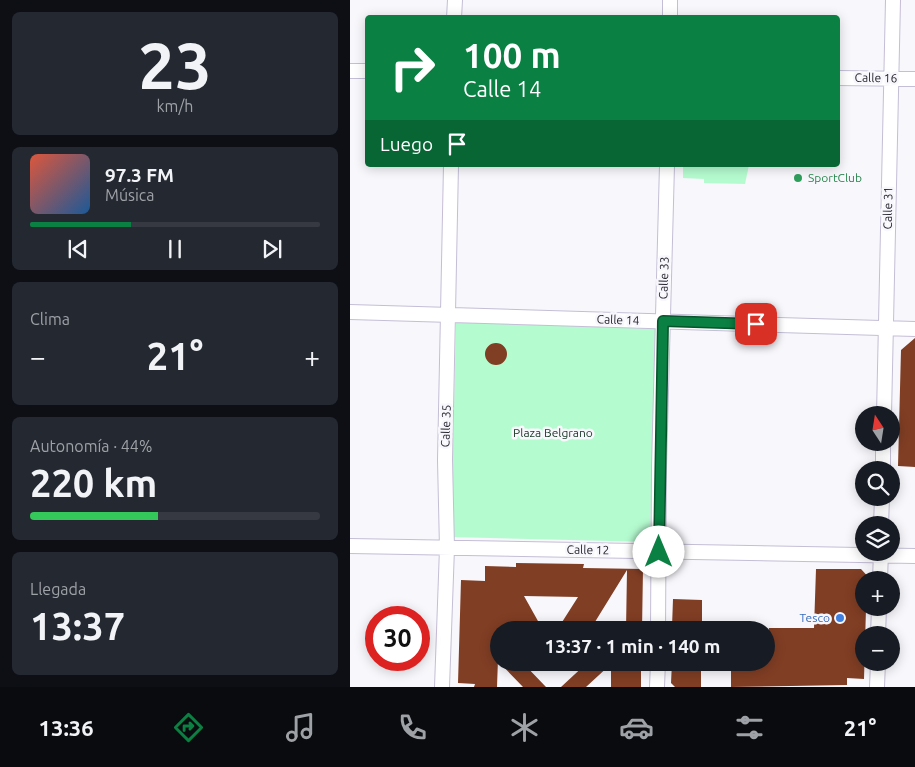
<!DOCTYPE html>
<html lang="es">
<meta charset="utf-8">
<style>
:root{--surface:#171b24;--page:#242831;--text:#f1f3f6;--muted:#9ea1a6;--line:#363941;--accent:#0b8043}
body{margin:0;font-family:Ubuntu,sans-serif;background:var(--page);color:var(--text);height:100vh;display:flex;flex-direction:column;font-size:19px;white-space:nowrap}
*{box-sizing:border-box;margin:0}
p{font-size:16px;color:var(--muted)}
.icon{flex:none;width:28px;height:28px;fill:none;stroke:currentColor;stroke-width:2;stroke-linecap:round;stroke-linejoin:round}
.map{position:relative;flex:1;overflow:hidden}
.drawer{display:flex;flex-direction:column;gap:12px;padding:12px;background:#0d0f14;width:350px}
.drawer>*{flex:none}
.banner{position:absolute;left:15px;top:15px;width:475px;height:152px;border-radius:5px;box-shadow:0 2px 12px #0003;background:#0b8043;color:#fff;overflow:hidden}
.needle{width:32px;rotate:348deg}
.buttons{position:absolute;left:505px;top:406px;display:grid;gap:10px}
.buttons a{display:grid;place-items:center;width:45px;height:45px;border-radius:50%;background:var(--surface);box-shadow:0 2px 12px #0003;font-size:25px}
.speed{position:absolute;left:15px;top:606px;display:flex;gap:10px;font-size:25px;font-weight:700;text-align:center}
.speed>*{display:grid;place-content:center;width:65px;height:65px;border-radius:50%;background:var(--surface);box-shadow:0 2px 12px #0003;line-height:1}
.speed .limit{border:8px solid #d22;background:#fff;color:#111}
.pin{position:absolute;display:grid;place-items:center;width:42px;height:42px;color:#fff;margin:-21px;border-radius:10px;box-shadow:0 2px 8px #0006}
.me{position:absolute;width:55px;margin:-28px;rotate:0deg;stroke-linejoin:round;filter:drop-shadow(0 0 4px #0008)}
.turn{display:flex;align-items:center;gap:18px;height:105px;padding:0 15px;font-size:22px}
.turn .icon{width:65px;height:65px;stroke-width:2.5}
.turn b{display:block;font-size:35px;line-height:42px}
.then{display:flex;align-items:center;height:48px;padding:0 15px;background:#0003;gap:10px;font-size:19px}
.big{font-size:38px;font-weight:600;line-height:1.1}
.drawer .widget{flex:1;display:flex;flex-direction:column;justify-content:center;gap:8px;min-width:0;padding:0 18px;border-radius:8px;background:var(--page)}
.drawer .dial{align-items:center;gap:0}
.dial b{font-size:65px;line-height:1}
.song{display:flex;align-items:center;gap:15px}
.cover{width:60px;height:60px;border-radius:8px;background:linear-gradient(135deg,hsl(10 70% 55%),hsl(210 70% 35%))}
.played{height:5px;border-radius:2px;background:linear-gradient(90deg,var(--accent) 35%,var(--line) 35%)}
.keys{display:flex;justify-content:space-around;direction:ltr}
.heat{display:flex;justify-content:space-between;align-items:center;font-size:28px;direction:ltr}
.charge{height:8px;border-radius:4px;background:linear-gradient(90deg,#34c759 44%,var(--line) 0)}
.trip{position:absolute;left:140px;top:621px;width:285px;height:50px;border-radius:25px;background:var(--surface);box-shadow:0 2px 12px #0003;font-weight:600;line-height:50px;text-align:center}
.dock{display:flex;height:80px;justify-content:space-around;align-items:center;background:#090b0e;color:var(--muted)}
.dock .icon{width:35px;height:35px}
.dock .selected{color:var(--accent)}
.dock b{font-size:22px;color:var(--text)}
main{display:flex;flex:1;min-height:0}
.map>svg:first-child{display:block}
.green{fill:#b5fbd0}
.building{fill:#803e24}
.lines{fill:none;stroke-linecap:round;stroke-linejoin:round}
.street-casing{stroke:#c4bed6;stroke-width:16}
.street{stroke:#fff;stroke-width:14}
.route-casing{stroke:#07532c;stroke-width:12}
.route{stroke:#0b8043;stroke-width:9}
.leisure-dot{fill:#2e9e5b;stroke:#f8f7fc;stroke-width:2}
.shop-dot{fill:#3f7fe0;stroke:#f8f7fc;stroke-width:2}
.labels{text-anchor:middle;stroke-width:5;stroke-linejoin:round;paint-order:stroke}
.street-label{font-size:12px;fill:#25232c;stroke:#f8f7fc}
.leisure-label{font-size:12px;fill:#27864d;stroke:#f8f7fc;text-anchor:start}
.park-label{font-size:12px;fill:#173826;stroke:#f8f7fc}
.shop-label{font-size:12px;fill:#366cbe;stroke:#f8f7fc;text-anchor:end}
</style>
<main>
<section class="drawer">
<div class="widget dial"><b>23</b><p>km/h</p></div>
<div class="widget">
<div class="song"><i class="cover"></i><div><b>97.3 FM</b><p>Música</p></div></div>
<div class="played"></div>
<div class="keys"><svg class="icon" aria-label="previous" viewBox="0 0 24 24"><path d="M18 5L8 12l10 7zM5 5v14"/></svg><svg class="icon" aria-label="pause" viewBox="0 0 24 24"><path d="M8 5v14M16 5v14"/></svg><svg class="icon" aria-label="next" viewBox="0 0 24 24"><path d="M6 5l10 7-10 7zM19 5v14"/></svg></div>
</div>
<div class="widget"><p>Clima</p>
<div class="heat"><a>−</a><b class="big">21°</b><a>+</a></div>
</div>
<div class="widget"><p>Autonomía · 44%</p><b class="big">220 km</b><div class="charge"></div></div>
<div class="widget"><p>Llegada</p><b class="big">13:37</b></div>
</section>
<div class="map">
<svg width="565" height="687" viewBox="0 0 565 687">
<rect width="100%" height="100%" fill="#f8f7fc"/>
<path class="green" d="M333,165h66l-4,19 -41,-1v-4l-21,-1z
M106,322l199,7 -5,213 -199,-5z"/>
<path class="building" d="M565,338v129l-17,-1 3,-116z
M135 354a11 11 0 1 1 22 0a11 11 0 1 1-22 0Z
M166,563l68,1 -1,4 60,1 -1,61h-16l1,-60 -37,60h-33l21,-33 -54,-1 19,34h-44l-2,57h-23l1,-3 -17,-1 3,-103 24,1v-15l31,1z
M466,569h45l10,11h-7v28h2l-2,71 -17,-1v7l-116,2v-25h35l3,-34h45z
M323,599l29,1v28l-30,-1z
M149,662h23l24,25h-23z
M238,662h53v25h-30v-23l-25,23h-25z
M322,662h29v25h-26l-4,-4z"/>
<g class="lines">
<defs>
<path id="street" d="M320,0v18
M104,18l1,-18
M0,71h18
M488,78l77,1
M0,312l565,17
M534,415l9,-415
M533,470v-28
M531,525l1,-27
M0,546l565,10
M530,580l1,-28
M308,630l1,-163 8,-302
M528,635l1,-27
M92,687l5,-139 -2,-88 6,-295
M307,687l1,-25
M527,687l1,-25"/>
</defs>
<use href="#street" class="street-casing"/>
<use href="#street" class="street"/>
</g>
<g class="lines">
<defs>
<path id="route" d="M309,552l4,-231 93,3"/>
</defs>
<use href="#route" class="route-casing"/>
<use href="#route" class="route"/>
</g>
<circle class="leisure-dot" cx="448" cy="178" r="5"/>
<circle class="shop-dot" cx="490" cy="618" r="5"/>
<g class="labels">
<g class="street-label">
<text transform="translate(526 78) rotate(1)" y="4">Calle 16</text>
<text transform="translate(538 208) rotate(-89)" y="4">Calle 31</text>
<text transform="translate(314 278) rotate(-88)" y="4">Calle 33</text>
<text transform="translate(268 320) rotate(2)" y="4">Calle 14</text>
<text transform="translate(96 426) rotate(-88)" y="4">Calle 35</text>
<text transform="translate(238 550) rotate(1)" y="4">Calle 12</text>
</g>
<g class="leisure-label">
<text x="458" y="182">SportClub</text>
</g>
<g class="park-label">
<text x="203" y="437">Plaza Belgrano</text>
</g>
<g class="shop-label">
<text x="480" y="622">Tesco</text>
</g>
</g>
</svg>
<div class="buttons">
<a><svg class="needle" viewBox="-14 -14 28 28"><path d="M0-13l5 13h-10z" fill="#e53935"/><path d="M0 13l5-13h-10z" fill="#9ea1a6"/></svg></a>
<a><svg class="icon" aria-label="search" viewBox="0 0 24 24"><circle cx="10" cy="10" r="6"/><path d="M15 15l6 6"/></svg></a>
<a><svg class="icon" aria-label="layers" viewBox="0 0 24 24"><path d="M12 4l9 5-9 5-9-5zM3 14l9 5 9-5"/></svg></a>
<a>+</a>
<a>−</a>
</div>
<div class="speed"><div class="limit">30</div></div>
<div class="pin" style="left:406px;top:324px;background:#d93025"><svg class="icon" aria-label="arrive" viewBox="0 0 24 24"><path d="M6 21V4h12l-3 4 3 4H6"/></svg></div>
<svg class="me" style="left:309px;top:552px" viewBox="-20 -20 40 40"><circle r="19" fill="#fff"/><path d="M0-13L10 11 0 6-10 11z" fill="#0b8043"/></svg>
<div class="trip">13:37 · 1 min · 140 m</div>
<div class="banner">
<div class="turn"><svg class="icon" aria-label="right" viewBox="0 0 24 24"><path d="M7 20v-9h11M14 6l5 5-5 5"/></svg><div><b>100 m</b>Calle 14</div></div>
<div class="then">Luego<svg class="icon" aria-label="arrive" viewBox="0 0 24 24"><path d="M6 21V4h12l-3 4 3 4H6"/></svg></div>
</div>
</div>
</main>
<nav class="dock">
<b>13:36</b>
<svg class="icon selected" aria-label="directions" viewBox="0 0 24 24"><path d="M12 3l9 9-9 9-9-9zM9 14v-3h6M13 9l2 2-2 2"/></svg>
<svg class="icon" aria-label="music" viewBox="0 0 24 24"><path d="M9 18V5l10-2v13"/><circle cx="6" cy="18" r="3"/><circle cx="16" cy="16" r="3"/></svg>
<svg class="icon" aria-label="phone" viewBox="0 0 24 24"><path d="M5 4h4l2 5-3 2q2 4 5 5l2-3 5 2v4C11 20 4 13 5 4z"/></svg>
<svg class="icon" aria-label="climate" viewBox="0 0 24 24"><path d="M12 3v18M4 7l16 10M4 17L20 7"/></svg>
<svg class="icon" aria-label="car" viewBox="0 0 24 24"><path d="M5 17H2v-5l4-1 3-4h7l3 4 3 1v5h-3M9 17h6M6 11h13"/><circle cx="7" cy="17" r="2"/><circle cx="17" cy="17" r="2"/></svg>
<svg class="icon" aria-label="filters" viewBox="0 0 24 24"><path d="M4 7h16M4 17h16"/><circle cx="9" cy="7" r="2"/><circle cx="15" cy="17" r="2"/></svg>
<b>21°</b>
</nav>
